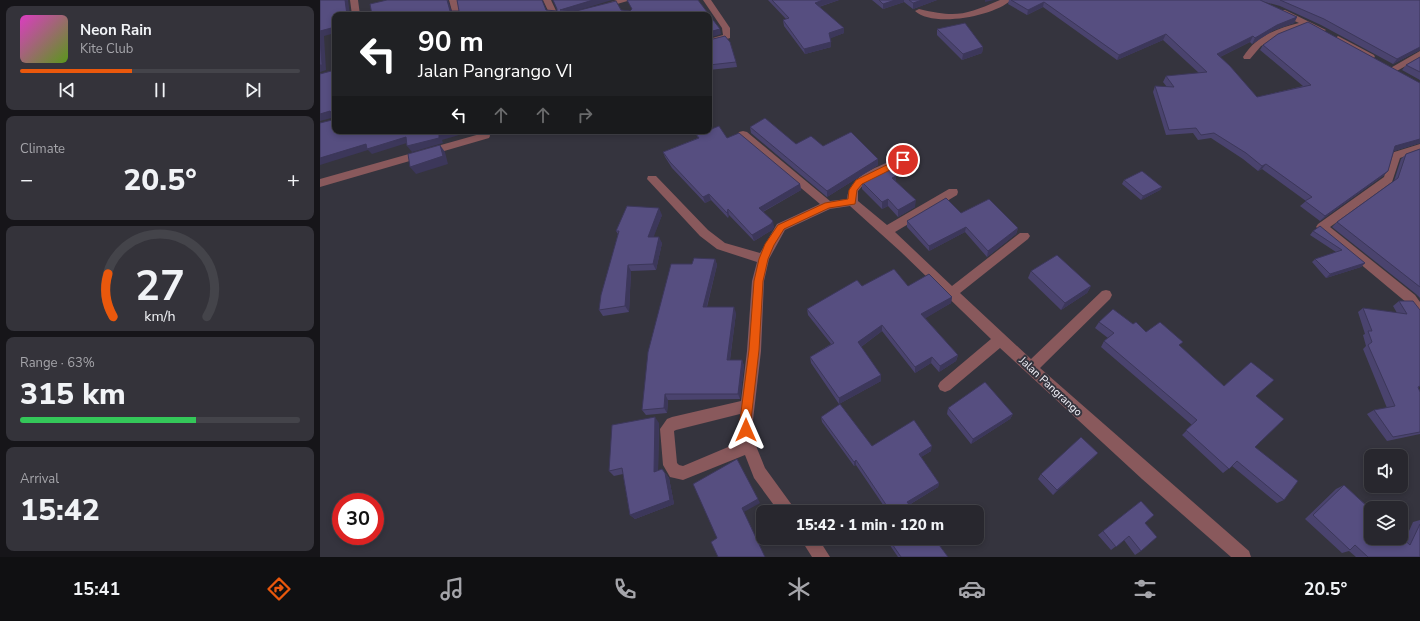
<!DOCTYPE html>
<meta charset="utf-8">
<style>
:root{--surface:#28272e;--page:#34333a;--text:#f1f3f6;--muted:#a5a5aa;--line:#44444a;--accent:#ea580c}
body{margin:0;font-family:"Nunito Sans",sans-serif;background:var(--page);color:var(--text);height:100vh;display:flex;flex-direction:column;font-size:15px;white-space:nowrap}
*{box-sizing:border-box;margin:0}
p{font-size:13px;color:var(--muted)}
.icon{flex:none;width:22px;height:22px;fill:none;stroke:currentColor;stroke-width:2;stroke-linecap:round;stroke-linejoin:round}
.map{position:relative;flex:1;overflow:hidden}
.side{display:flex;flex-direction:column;gap:6px;padding:6px;background:#161519;width:320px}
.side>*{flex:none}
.top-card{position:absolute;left:12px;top:12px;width:380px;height:122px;border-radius:8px;box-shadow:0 2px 6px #0003,0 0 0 1px var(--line);background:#202124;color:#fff;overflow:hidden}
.tools{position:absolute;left:1044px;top:449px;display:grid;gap:8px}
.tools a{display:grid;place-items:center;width:44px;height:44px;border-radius:8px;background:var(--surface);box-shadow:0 2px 6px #0003,0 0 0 1px var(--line);font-size:20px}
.speed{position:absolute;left:12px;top:493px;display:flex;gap:8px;font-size:20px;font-weight:700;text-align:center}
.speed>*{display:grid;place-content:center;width:52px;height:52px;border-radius:50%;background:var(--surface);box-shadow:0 2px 6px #0003,0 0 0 1px var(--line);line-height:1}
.speed .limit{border:6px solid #d22;background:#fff;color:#111}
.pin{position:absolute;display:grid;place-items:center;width:34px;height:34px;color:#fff;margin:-17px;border:2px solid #fff;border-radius:50%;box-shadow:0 1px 4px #0007}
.me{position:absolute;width:44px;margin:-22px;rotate:0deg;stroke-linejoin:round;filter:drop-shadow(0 0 3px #0008)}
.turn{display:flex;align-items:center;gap:14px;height:84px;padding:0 20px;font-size:18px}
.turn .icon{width:52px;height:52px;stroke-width:2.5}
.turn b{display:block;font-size:28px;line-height:34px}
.lanes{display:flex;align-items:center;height:38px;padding:0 20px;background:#0003;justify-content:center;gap:20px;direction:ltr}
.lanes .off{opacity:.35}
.big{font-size:30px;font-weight:800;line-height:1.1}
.side .widget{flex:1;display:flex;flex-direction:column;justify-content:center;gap:6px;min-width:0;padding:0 14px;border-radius:8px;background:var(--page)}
.side .dial{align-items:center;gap:0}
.dial svg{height:104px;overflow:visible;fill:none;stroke:var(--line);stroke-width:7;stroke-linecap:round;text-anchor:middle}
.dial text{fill:var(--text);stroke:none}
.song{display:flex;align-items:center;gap:12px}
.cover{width:48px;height:48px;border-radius:6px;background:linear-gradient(135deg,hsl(310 70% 55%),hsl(90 70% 35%))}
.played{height:4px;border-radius:2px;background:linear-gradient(90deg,var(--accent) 40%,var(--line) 40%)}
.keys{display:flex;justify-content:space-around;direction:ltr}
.heat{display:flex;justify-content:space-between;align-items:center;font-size:22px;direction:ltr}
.charge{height:6px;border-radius:3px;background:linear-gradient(90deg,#34c759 63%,var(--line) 0)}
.trip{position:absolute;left:436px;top:505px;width:228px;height:40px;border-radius:8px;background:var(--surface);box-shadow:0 2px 6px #0003,0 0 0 1px var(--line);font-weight:800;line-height:40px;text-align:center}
.menu{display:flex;height:64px;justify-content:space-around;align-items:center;background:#101012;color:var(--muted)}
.menu .icon{width:28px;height:28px}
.menu .on{color:var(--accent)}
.menu b{font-size:18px;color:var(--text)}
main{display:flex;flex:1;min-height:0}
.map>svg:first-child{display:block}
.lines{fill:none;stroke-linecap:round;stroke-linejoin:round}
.street{fill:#89595c;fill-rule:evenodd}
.wall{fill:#4a436e}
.shaded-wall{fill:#3c375a}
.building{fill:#564e80;stroke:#3c375a}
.route{fill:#ea580c;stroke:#983908}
.labels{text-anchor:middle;stroke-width:4;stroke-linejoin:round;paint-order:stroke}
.street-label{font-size:11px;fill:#f2f2f9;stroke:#35343e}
</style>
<main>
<section class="side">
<div class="widget">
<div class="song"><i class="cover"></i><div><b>Neon Rain</b><p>Kite Club</p></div></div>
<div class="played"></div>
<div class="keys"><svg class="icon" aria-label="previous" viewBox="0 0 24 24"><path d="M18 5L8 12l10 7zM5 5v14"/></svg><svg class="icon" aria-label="pause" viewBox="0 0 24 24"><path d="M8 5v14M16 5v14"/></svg><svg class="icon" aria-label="next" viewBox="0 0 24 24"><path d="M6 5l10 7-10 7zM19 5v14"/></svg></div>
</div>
<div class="widget"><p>Climate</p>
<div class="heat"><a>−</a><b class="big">20.5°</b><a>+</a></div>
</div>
<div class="widget dial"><svg viewBox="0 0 100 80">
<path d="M14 69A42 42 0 1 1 86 69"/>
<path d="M14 69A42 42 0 0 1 10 36" stroke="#ea580c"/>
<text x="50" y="56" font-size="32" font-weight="700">27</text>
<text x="50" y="72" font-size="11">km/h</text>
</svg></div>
<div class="widget"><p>Range · 63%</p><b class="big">315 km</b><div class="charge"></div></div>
<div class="widget"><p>Arrival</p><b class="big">15:42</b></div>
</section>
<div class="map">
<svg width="1100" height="557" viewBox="0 0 1100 557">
<rect width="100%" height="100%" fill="#35343e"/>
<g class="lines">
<path class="street" d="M30,0h8l2,15h-8z
M129,0h8l4,15h-8z
M223,0h8l7,15h-8z
M297,0h14l-28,8 -4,-2z
M383,0h8l19,28v10l-21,7v-6l14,-4 -1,-7z
M680,0h11c-16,16 -78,28 -96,11l4,-2c38,9 46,6 81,-9z
M959,10h6l41,20 -4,3 -16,-7 -21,7 -24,13 -11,13h-6l-1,-2c13,-21 33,-28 56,-34l-20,-9z
M1018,36l36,19 1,2 -4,3 -3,-1 -33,-18 -1,-2z
M1100,51v7l-25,14 -3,1 -5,-3z
M159,131h10l1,5 -1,2 -169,49v-8l160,-45z
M423,131l4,1 83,69 17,-2c2,-25 33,-32 52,-42h8l1,3 -1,3 -44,22 -5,6v10l29,24 62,-36h8l1,3 -1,3 -62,37 57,54 68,-53h8l2,3 -2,3 -68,54 71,66 71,-68 4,-1 4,1 2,4 -2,4 -70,69 209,183 2,6h-20l-89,-78 -142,-131 -50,42 -5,2 -5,-2 -2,-4 2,-4 51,-43 -90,-87 -51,-46 -20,3 -45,21 -16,29 -5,22 -3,70 -8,69 1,21 11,27 32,44h-18l-25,-34 -9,-23 -62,25 -13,-3 -7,-12 -3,-36 7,-10 5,-2 69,-16 6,-50 5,-70 5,-19 -40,-13 -17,-13 -53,-57 1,-3h8l52,54 17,13 35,10 17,-29 43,-20 -81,-68 -1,-2 1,-2zM420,414v28l-57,24 -4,-1 -2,-2 -3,-32 2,-1z
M1100,144v7l-20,7 -8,24 -62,45 85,68 5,7v14l-4,-1 -9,-12 -91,-76 2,-3 66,-47 7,-24z
M480,538h18l12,19h-18z"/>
</g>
<path class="wall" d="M448,0h71l-20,7 25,26 -14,5 1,9 -26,7 -21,-28 -1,-6 3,-1z
M552,0h65l-24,9 -9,-7 -21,7z
M689,0h411v50l-27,14 -72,-39 -41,-19 -19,-5 36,16 -3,6 -20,7 -22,14 -2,-2 -30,15 37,40 46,-11 -43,-36 3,-5 157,38v60l-26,8 -6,20 -5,5 -63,45 -20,-15 6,-5 -44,-32 -4,2 -15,-12 -32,-21 -13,2 -5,-7 -27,2 -13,-43 2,-6 12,1 -4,-5 3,-6 33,-3 -36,-33 -46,20 -74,-53 -16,8 -19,-11z
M617,29l46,18 -1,6 -20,7 -25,-25z
M389,40l27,22 1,5 -28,3z
M1100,57v23l-18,-10 4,-5z
M430,127l46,17 27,2 55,19 -51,32 -76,-64z
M376,134l31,4 73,46 1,6 -38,22 11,15 -2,3 -18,11 -25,-26 -1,3 -17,-18 -6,3 -33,-35 -7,-11 -2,-5 35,-14z
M1100,149v149l-4,-4 -84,-67 5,-5 57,-41 7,-22 5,-5z
M804,180l38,7 -2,3 -19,10 -19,-16z
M542,182h34l19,25 -17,10 -10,-11 -6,3 -20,-20z
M641,213l57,15 -2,6 -29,23 -22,-25 -36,19 -22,-24v-6z
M342,215l-9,22 9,6 -6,27 -25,1 -2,41 -26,4 -4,-6 19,-76 -2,-3z
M993,231l52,32 -4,4 -35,11 -14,-16 3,-3 21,-7 -26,-17z
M395,259l2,6 -10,42 29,6 -6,47h12l2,6 -4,33 -72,1 -1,13 -21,2 -4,-5 50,-146z
M711,271l60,15 -4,7 -26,17 -33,-32z
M542,286h46l44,11 -1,6 -26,15 33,37 -2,6 -17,11 -8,-9 -16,10 -33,-42 -21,16 20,28v6l-42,23 -28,-41 -1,-6 21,-13 -23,-29 -1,-6z
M1079,301l21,9 -1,79 1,3v42l-33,7 -20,-27 7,-4 13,-2 -24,-59 3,-3 -3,-11 2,-1 -7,-22 5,-4 34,5 -4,-7z
M779,322l34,2 13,8 34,14 44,40 32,10 -1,51 29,53 -7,3 -45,-37 -9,7 -41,-38 10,-10 -91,-78 3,-6 4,-3 -13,-10z
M628,408l65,6 -3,5 -39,25 -24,-30z
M501,417l51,29 59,5 -10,6 18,26 -1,4 -29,18 6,7h-27l-32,-47 -2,1 -32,-44z
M339,423l-1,47 8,4 3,4 5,26 -39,15 -5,-4 -7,-41 -9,2 -5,-5z
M778,453l-5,5 -40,37 -15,-16 3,-5z
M1024,485l61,55 8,-18 7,-2v37h-64l-7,-6 -7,2 -37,-34 31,-30z
M821,501l4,22 -4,28 -6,4 -11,-15 -13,10 -13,-15z
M565,538h49l14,19h-50z"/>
<path class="shaded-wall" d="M25,0h3l2,15h-3z
M127,0h1l5,15 -3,-4z
M273,0h19l-49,15 -3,-5z
M503,0h16l-24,8v-5z
M575,0h9v2l-21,7v-5z
M602,0h15l-24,9v-6z
M665,0h9l-9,2z
M724,2l-1,5 -16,8 1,-5z
M977,17l-3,6 -20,7 -22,14 3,-6 22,-13z
M15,27v6l-11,3 2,34 -6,2v-41z
M524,28v5l-15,6v-6z
M400,29l1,5 -12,4v-6z
M846,34l-3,6 -46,20 2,-5z
M933,36l-3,6 -36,18 3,-6z
M511,42v5l-26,7 -1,-5z
M663,47l-1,6 -20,7 1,-6z
M1100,47v3l-27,14 4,-5z
M10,111l5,6 -15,4v-7z
M130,131h8l1,4 -17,5 1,3 -31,9 -5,-6z
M86,137l4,5 -38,12 -4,-4 -48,15v-7l46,-14z
M1100,139v4l-29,9 4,-6z
M120,145l5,7 3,12 -32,10 -6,-7z
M558,159v6l-51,32v-6z
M946,164l-4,5 -4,2 4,-5z
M1068,171l-5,5 -63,45 5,-5z
M576,176v7l-4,-5z
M480,184l1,6 -41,23 -1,-5z
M842,187l-2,3 -19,10 2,-4z
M389,194l2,6 -6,3 -2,-6z
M568,199v7l-6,3v-7z
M596,200l-1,7 -17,10v-7z
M339,208l3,7 -11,29 -3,-7z
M408,209l1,6 -1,3 -1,-5z
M453,221l1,6 -2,3 -18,11 -2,-6z
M646,227l-1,5 -36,19v-5z
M698,228l-2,6 -29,23 1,-6z
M339,237l3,6 -6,27 -3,-6z
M395,259l2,6 -12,48 -2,-6z
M1045,263l-4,4 -35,11 4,-4z
M308,265l3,6 -2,41 -4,-6z
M771,286l-4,7 -26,17 4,-7z
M632,297l-1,6 -30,18v-7z
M414,307l2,6 -7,53 -2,-6z
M562,325v6l-24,18v-7z
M638,355l-2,6 -17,11 1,-6z
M612,357l-1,6 -16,10v-6z
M422,360l2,6 -4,33 -2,-5z
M561,375v6l-42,23v-6z
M345,394l3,6 -1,13 -3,-5z
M693,414l-3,5 -39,25 2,-5z
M335,417l4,6 -1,53 -4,-4z
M612,446l-1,5 -13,8 1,-5z
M778,453l-5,5 -40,37 4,-5z
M536,460v5l-2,1v-4z
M342,469l7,9 5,26 -39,15 -5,-4z
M619,483l-1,4 -31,19v-4z
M438,499l2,4 -16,9 22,45 -24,-49z"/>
<path class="building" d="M0,0h25l2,15h-12v12l-15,4z
M67,0h60l3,11h9l-2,-11h85l4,10 11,1v-2l-4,-9h40l-33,10 16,1 40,-10 5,9 9,1 2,-2 -5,-9h71l22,29 -11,3v-17h-337l-2,-11z
M452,0h51l-8,3 29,25 -15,5 2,9 -27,7 -21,-29 6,-2z
M559,0h16l-12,4z
M589,0h13l-9,3z
M691,0h249l37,17 -20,8 -22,13 -2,-2 -36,18 13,12 27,31 54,-12 -48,-40 15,-11 30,-12 112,61v56l-25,7 -7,25 -63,45 -20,-15 7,-4 -46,-33 -4,2 -16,-13 -32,-20 -13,2 -5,-7 -27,2 -14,-44 19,1 -8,-11 41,-4 -41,-38 -47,21 -75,-53 -16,8z
M960,0h140v47l-23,12 -73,-40z
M645,23l18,24 -20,7 -26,-25z
M405,36l5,6 6,20 -27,3v-25z
M0,38l2,27h-2z
M1100,57v15l-14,-7z
M15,70v61h115l-11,4v3l-32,8 -1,-9 -39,12 -1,-5 -46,14v-35l12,-3v-7l-2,-2 -10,3v-40z
M445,118l31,26 15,-8 12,10 28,-14 27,27 -51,32 -77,-64z
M399,126l8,12 12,-5 61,51 -41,24 14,13 -2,3 -19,11 -24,-26 -1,4 -18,-19 -6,3 -33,-35 -7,-10 36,-14 -3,-4 9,-3h4v-1z
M120,145l3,11 -33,11 -2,-13z
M1100,149v138l-83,-65 61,-44 8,-24z
M568,168l8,8 -4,2 24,22 -18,10 -10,-11 -6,3 -20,-20z
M822,171l20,16 -19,9 -19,-16z
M626,198l15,15 28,-14 29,29 -30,23 -22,-24 -37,19 -22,-25z
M307,206l32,2 -11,29h11l-6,27 -25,1 -3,41 -26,4 2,-15 18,-64h-3z
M1000,226l45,37 -35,11 -15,-15 27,-9 -29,-19z
M737,255l34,31 -26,17 -34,-32z
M374,258l21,1 -12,48h31l-7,53h15l-4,34h-73l-1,14 -22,2 6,-58 23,-88h21z
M574,269l14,17 21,-12 23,23 -31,17 37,41 -18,11 -8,-9 -17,10 -33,-42 -24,17 23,33 -42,23 -29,-41 24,-14 -27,-34 50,-29 5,6z
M1079,301h14l7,9v76l-2,1 2,5v40l-27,5 -19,-27 21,-4 -27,-61 4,-3 -4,-11h4l-9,-23 44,6z
M793,309l20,15 3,-2 10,10 14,-10 23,20 -4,3 45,41 27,-24 23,18 -18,16 28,23 -29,28 43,34 -14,19 -47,-39 -8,8 -43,-39 11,-10 -93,-79 10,-8 -15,-11z
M665,382l28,32 -40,25 -25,-31z
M520,404l32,42 42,-26 18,26 -13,8 20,29 -32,19 8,10h-24l-35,-52 -2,2 -33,-45z
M335,417l-1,55 8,-3 3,4 5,27 -40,15 -8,-47 -13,3 3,-46z
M761,437l17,16 -41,37 -16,-16z
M417,459l21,40 -16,9 23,49h-47l-7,-15 6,-4 -24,-54z
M1024,485l27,25v28h30v-1l9,8 10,-21v33h-52l-13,-12 -5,5 -37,-35z
M821,501l13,14 -9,8 12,14 -16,14 -12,-15 -13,11 -13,-16z
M568,538h46l14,19h-47z"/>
<path class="route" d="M583,157l3,1v4l-44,22 -5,6 -2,14 -26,4 -45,21 -10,16 -6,14 -5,22 -4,69 -8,70 -1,14 -4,2 -3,-2 -3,-14 9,-70 5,-69 5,-22 6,-15 13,-19 47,-22 23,-4 1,-9 7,-10z"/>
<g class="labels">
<g class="street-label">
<text transform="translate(731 386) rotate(43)" y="4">Jalan Pangrango</text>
</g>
</g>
</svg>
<div class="tools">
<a><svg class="icon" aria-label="sound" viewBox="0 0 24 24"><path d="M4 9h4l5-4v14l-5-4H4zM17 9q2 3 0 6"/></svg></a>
<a><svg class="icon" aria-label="layers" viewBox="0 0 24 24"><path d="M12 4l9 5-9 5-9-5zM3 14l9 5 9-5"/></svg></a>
</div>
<div class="speed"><div class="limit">30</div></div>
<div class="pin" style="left:583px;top:160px;background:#d93025"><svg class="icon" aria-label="arrive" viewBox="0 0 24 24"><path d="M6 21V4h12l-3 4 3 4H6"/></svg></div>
<svg class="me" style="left:426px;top:430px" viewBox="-20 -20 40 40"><path d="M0-17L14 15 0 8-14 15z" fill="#ea580c" stroke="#fff" stroke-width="4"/></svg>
<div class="trip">15:42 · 1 min · 120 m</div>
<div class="top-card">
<div class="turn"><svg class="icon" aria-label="left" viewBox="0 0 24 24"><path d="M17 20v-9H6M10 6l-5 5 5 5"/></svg><div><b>90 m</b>Jalan Pangrango VI</div></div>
<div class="lanes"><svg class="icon" aria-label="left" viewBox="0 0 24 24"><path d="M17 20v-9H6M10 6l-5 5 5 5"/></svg><svg class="icon off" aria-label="ahead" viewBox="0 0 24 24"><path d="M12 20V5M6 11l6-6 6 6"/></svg><svg class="icon off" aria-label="ahead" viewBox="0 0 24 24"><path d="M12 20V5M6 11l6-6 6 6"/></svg><svg class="icon off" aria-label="right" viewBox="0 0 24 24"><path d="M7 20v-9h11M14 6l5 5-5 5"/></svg></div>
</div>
</div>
</main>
<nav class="menu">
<b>15:41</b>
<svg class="icon on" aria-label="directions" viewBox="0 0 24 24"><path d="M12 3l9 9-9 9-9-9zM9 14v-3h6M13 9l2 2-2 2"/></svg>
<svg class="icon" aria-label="music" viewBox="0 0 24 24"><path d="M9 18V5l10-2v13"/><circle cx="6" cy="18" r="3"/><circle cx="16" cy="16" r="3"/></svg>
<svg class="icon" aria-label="phone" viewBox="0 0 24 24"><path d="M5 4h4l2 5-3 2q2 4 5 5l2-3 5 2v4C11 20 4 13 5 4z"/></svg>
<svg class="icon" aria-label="climate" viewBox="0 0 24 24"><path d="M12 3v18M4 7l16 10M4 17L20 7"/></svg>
<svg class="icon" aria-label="car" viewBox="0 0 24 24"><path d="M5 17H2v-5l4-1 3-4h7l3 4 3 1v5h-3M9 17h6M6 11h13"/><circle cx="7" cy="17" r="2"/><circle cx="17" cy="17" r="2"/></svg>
<svg class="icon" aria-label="filters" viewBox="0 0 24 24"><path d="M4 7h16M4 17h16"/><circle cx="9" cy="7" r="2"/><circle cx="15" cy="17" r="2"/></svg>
<b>20.5°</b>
</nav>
